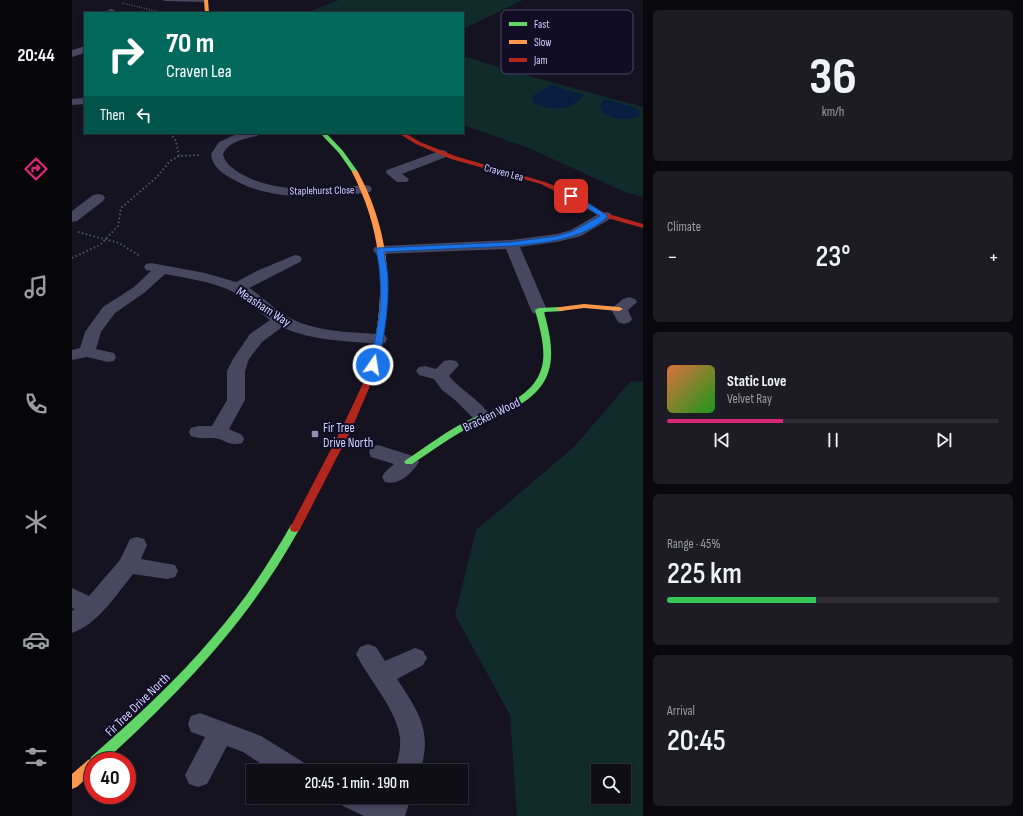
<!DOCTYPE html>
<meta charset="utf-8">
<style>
:root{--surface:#0f0e17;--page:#1d1c24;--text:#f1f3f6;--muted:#9b9ca1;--line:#2f2e36;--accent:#db2777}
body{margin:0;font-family:"Sofia Sans Condensed",sans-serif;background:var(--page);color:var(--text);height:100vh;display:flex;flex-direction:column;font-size:15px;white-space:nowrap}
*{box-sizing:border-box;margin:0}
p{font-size:13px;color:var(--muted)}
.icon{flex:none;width:22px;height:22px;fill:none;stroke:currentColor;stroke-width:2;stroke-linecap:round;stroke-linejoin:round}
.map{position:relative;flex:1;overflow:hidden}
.side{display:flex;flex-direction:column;gap:10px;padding:10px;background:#08080d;width:380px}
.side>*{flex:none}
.hud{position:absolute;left:12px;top:12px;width:380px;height:122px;border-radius:0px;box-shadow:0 2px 6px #0003,0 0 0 1px var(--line);background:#00695c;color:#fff;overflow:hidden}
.buttons{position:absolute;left:519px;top:764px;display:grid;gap:8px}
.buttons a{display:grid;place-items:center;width:40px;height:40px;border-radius:0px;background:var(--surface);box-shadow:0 2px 6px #0003,0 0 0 1px var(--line);font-size:20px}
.speed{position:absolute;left:12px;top:752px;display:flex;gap:8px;font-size:20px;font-weight:700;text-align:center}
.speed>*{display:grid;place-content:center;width:52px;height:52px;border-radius:50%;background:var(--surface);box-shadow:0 2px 6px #0003,0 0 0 1px var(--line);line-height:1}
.speed .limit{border:6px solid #d22;background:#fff;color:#111}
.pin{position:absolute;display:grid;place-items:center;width:34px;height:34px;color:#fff;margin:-17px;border-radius:8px;box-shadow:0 2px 6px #0006}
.me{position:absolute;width:44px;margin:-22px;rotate:13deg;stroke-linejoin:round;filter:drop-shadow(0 0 3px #0008)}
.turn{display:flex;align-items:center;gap:14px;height:84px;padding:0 16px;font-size:18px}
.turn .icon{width:52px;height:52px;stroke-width:2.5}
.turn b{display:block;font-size:28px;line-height:34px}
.then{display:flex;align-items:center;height:38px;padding:0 16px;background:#0003;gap:8px;font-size:15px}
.big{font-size:30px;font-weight:600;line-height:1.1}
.side .card{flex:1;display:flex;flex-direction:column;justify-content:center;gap:6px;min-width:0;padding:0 14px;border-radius:6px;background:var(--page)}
.side .dial{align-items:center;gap:0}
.dial b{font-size:52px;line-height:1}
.song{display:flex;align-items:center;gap:12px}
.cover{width:48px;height:48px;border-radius:6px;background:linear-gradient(135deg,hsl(20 70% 55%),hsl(120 70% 35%))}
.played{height:4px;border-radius:2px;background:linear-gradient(90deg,var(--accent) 35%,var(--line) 35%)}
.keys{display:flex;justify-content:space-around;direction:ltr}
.heat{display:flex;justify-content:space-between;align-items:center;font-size:22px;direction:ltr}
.charge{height:6px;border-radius:3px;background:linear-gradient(90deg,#34c759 45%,var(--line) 0)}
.trip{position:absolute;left:174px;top:764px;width:222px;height:40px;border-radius:0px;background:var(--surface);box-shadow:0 2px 6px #0003,0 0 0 1px var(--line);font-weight:600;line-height:40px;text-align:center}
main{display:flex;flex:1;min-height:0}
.dock{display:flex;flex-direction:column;width:72px;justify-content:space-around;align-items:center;background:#060609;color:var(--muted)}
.dock .icon{width:28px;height:28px}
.dock .current{color:var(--accent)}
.dock b{font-size:18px;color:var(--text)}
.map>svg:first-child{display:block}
.green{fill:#112b2b;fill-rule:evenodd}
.water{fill:#081e41}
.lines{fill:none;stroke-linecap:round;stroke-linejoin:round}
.path-far1{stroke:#495a68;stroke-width:1.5;stroke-dasharray:1 1.5;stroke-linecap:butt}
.path{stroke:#495a68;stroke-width:2;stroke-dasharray:1.5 2.5;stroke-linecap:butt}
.lane{fill:#474760;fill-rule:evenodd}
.street{fill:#474760;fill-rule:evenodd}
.fast{fill:#63d668;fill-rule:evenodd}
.slow{fill:#ff974d;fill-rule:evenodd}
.jam{fill:#b3261e;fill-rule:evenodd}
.route{fill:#1a73e8;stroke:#114b97}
.poi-dot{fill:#918eb1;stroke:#110d25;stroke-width:1.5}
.labels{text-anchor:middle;stroke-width:4;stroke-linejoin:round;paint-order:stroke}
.far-street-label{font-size:11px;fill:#d5d1ff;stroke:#110d25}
.street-label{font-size:13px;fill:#d5d1ff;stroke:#110d25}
.poi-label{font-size:13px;fill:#d5d1ff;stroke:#110d25;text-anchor:start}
.key{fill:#110d25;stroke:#4c4866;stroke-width:1}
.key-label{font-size:11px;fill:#d5d1ff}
</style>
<main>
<nav class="dock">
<b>20:44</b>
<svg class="icon current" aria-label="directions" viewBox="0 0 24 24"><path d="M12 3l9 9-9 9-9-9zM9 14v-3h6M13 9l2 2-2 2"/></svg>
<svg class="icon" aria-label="music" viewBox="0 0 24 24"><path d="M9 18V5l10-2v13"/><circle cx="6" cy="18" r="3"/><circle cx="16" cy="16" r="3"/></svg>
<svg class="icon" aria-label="phone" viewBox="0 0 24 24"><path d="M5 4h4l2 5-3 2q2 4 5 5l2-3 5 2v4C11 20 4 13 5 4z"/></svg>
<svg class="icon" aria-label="climate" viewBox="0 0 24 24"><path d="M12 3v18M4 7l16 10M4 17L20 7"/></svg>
<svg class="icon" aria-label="car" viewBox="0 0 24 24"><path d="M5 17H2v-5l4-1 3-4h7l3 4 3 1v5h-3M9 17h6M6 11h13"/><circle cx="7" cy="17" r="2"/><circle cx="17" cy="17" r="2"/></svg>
<svg class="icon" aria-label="filters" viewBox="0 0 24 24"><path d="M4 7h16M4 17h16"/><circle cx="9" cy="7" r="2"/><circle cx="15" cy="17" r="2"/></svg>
</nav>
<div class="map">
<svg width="571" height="816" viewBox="0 0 571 816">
<rect width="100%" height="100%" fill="#14131f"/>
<path class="green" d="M267,0h184l-60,29v-16h-157z
M391,56l51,16 129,35v90l-18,-5 -94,-43 -68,-24z
M571,381v435h-126l-7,-101 -55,-100 21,-85 98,-83 56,-65zM526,771h26v26h-26z"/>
<path class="water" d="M479,85l33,10c-14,17 -33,16 -51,7l-1,-4 3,-4z
M532,99l30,8 4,3 2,5c-14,7 -28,5 -39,-5l-1,-5z"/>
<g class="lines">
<path class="path-far1" d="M50,3l38,9"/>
<path class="path" d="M98,133l6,8 3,15
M6,232l41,11 21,13
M0,258l28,-13 18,-19 3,-18 36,-31 13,-16 9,-5 22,-1"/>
<path class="lane" d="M91,0h45v1l-2,1 -41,-1z"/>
<path class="street" d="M39,9l3,1 2,3h-10l2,-3z
M13,46v7l-13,4v-7z
M13,98v6l-13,1v-6z
M167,133h20l-2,3c-12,3 -28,5 -34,18 2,9 8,13 15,18 37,23 86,17 127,13l5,1 2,3 -2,3 -5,1c-44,4 -97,9 -136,-16 -9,-5 -17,-12 -18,-23l8,-12z
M370,150l4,1 2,3 -2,3 -44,17 7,5 -2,3h-10l-11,-9 1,-3z
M26,194l5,1 2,3 -2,3 -26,20 -5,1v-11l21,-16z
M533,212l5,1 2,3 -2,3 -29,17 -24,6 -37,5 27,63 -2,3 -6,2 -6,-2 -2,-3 -25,-61 -126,5 -5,-1 -2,-3 2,-3 5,-1 131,-6 46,-6 14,-4 29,-17z
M223,255l5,1 2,3 -2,3 -51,26c13,8 23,20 37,28 28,16 62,16 93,18l6,1 2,4 -2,4 -6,1c-32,-3 -67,-3 -97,-17l-20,15 -13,17 -4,12v29l-16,29 13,6 2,4 -2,4c-12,4 -18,-4 -28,-5 -8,0 -15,1 -23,-2l-2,-4 2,-4 7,-2h14l15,-26v-29l6,-12 17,-25 20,-14c-11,-8 -20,-18 -31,-25 -22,-13 -49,-16 -74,-21l-21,19 -29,20 -14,19 -5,17 18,4 2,4 -2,4 -6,1 -21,-5 -15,3v-10l8,-2 5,-16 18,-25 31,-20 17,-16 -5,-1 -2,-3 2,-3 5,-1 54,10 31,9 23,-12z
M557,297l6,2 2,3 -9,8 4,9 -2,3 -6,2 -6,-2 -7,-13 12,-10z
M378,360l6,1 3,4 -10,11c12,15 32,24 42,41l-3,4 -6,2 -6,-2 -21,-21 -13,-10 -8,-11 -15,-4 -3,-4 3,-4 6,-1 11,3 8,-8z
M306,445l38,12 3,5c-7,11 -20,24 -34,20l-3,-5 3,-5 9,-8 -23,-7 -2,-5 2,-5z
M65,537l7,2 3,6 -6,14 34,6 3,6 -3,6 -8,2 -34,-5c-17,21 -35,50 -61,59v-22l3,-2 -3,-1v-20l17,8 31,-36 10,-21z
M296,644l8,3 9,14 30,-13 8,3 4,7 -4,7 -26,14c21,32 36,52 23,92h-26c4,-10 7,-22 6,-33 -2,-26 -32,-60 -44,-84l4,-7z
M128,713l61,23 42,26 4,9h-35l-29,-19 -16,-6 -20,38 -9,3 -9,-3 -4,-9 20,-38 -14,-5 -3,-8 3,-8z
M267,797h72l-6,19h-41l-21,-10z"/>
<path class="fast" d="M248,133h6l17,18 15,21 -1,1h-4l-14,-20z
M488,307h3l1,2 -1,2 -19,1c12,43 13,73 -30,96 -12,7 -25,9 -37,15 -23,12 -44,27 -65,41h-6l-2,-2 2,-2c21,-14 42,-30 65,-41 12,-6 25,-9 37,-15 44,-24 39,-51 27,-94l4,-2z
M223,524l4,1 1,3c-52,94 -117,161 -195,233h-12v5l-2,-1 -1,-4 1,-4c43,-38 85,-76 122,-120 30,-34 55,-72 78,-112z"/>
<path class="slow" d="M132,0h4l1,13h-4z
M283,170l3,2c36,67 37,135 15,207l-4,3 -4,-3c22,-72 22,-139 -13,-207z
M512,304l35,3 4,2 -4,2 -35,-3 -24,3 -4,-2 4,-2z
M21,758l5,3h-5v11l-16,15 -5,2v-15l16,-14z"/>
<path class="jam" d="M326,133h7l15,9 35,14 90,26 15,6 45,25 38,11v4l-43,-12 -45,-25 -14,-7 -90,-25 -35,-15z
M297,376l4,3 -21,49 -53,103 -4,1 -4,-1 -1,-3 52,-100 23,-49z"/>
</g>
<path class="route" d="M497,194h5l34,22c-29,31 -101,30 -142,32 -27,1 -55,3 -82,4 1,9 4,18 4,28 1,28 -4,57 -10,85l-2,2h-6l-1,-2c7,-28 14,-58 11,-87 0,-9 -2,-19 -4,-28l1,-2 134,-6 46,-6 16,-5 27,-15 -31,-19z"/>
<rect class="poi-dot" x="239" y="430" width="8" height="8" rx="2"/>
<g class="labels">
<g class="far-street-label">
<text transform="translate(432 172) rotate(15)" y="4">Craven Lea</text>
<text transform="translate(250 190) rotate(-1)" y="4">Staplehurst Close</text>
</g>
<g class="street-label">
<text transform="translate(192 306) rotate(33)" y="5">Measham Way</text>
<text transform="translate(419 414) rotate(-26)" y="5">Bracken Wood</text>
<text transform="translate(65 704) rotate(-44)" y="5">Fir Tree Drive North</text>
</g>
<g class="poi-label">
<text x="251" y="432">Fir Tree<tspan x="251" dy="15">Drive North</tspan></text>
</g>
</g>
<rect x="429" y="10" width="132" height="64" rx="6" class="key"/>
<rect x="437" y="22" width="18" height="4" fill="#63d668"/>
<rect x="437" y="40" width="18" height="4" fill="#ff974d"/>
<rect x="437" y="58" width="18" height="4" fill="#b3261e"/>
<g class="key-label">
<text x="462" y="28">Fast</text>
<text x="462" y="46">Slow</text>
<text x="462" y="64">Jam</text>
</g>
</svg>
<div class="buttons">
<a><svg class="icon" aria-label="search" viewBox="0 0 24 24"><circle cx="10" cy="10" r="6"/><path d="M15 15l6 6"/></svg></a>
</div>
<div class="speed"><div class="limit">40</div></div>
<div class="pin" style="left:499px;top:196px;background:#d93025"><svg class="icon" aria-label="arrive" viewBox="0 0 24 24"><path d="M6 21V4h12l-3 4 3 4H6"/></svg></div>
<svg class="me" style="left:301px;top:365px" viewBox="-20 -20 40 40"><circle r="17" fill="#1a73e8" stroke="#fff" stroke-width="3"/><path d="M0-11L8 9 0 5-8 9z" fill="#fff"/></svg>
<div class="trip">20:45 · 1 min · 190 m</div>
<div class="hud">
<div class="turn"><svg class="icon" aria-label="right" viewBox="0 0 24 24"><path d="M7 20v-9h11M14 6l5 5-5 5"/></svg><div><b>70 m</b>Craven Lea</div></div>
<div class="then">Then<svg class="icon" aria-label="left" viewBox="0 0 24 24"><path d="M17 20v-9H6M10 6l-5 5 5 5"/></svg></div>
</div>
</div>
<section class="side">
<div class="card dial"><b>36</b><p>km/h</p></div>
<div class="card"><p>Climate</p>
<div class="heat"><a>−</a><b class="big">23°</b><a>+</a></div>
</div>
<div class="card">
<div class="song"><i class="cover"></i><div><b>Static Love</b><p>Velvet Ray</p></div></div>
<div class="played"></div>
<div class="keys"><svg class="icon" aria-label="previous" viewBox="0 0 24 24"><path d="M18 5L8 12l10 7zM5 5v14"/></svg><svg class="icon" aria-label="pause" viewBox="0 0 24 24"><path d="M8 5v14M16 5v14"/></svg><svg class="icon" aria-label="next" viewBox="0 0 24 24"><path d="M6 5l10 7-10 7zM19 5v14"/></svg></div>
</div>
<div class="card"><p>Range · 45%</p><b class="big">225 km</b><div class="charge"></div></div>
<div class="card"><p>Arrival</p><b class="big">20:45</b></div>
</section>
</main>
